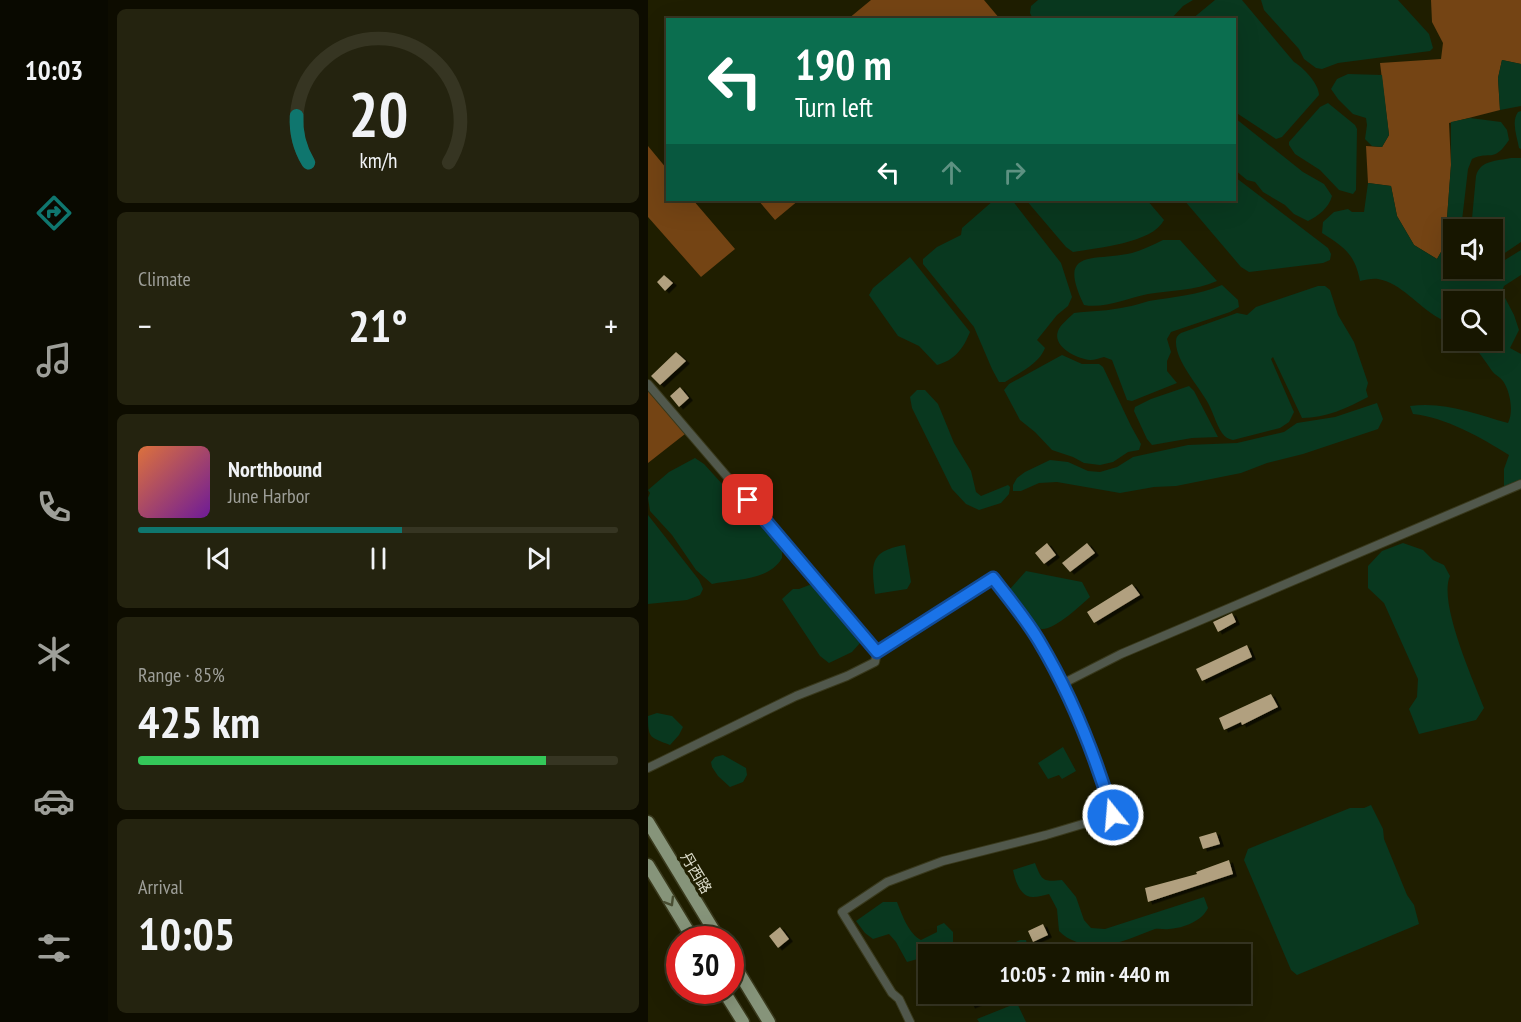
<!DOCTYPE html>
<meta charset="utf-8">
<style>
:root{--surface:#171600;--page:#24230f;--text:#f1f3f6;--muted:#9e9f99;--line:#363522;--accent:#0f766e}
body{margin:0;font-family:"PT Sans Narrow","Noto Sans SC",sans-serif;background:var(--page);color:var(--text);height:100vh;display:flex;flex-direction:column;font-size:22px;white-space:nowrap}
*{box-sizing:border-box;margin:0}
p{font-size:20px;color:var(--muted)}
.icon{flex:none;width:33px;height:33px;fill:none;stroke:currentColor;stroke-width:2;stroke-linecap:round;stroke-linejoin:round}
.map{position:relative;flex:1;overflow:hidden}
.panel{display:flex;flex-direction:column;gap:9px;padding:9px;background:#0d0c00;width:540px}
.panel>*{flex:none}
.top-card{position:absolute;left:18px;top:18px;width:570px;height:183px;border-radius:0px;box-shadow:0 6px 24px #0002,0 0 0 2px var(--line);background:#0b6e4f;color:#fff;overflow:hidden}
.tools{position:absolute;left:795px;top:219px;display:grid;gap:12px}
.tools a{display:grid;place-items:center;width:60px;height:60px;border-radius:0px;background:var(--surface);box-shadow:0 6px 24px #0002,0 0 0 2px var(--line);font-size:30px}
.speed{position:absolute;left:18px;top:926px;display:flex;gap:12px;font-size:30px;font-weight:700;text-align:center}
.speed>*{display:grid;place-content:center;width:78px;height:78px;border-radius:50%;background:var(--surface);box-shadow:0 6px 24px #0002,0 0 0 2px var(--line);line-height:1}
.speed .limit{border:9px solid #d22;background:#fff;color:#111}
.pin{position:absolute;display:grid;place-items:center;width:51px;height:51px;color:#fff;margin:-26px;border-radius:12px;box-shadow:0 3px 9px #0006}
.me{position:absolute;width:66px;margin:-33px;rotate:343deg;stroke-linejoin:round;filter:drop-shadow(0 0 4px #0008)}
.turn{display:flex;align-items:center;gap:21px;height:126px;padding:0 30px;font-size:27px}
.turn .icon{width:78px;height:78px;stroke-width:2.5}
.turn b{display:block;font-size:42px;line-height:51px}
.lanes{display:flex;align-items:center;height:57px;padding:0 30px;background:#0003;justify-content:center;gap:30px;direction:ltr}
.lanes .off{opacity:.35}
.big{font-size:45px;font-weight:700;line-height:1.1}
.panel .card{flex:1;display:flex;flex-direction:column;justify-content:center;gap:9px;min-width:0;padding:0 21px;border-radius:9px;background:var(--page)}
.panel .dial{align-items:center;gap:0}
.dial svg{height:156px;overflow:visible;fill:none;stroke:var(--line);stroke-width:7;stroke-linecap:round;text-anchor:middle}
.dial text{fill:var(--text);stroke:none}
.song{display:flex;align-items:center;gap:18px}
.cover{width:72px;height:72px;border-radius:9px;background:linear-gradient(135deg,hsl(20 70% 55%),hsl(280 70% 35%))}
.played{height:6px;border-radius:3px;background:linear-gradient(90deg,var(--accent) 55%,var(--line) 55%)}
.keys{display:flex;justify-content:space-around;direction:ltr}
.heat{display:flex;justify-content:space-between;align-items:center;font-size:33px;direction:ltr}
.charge{height:9px;border-radius:4px;background:linear-gradient(90deg,#34c759 85%,var(--line) 0)}
.trip{position:absolute;left:270px;top:944px;width:333px;height:60px;border-radius:0px;background:var(--surface);box-shadow:0 6px 24px #0002,0 0 0 2px var(--line);font-weight:700;line-height:60px;text-align:center}
main{display:flex;flex:1;min-height:0}
.tabs{display:flex;flex-direction:column;width:108px;justify-content:space-around;align-items:center;background:#090900;color:var(--muted)}
.tabs .icon{width:42px;height:42px}
.tabs .active{color:var(--accent)}
.tabs b{font-size:27px;color:var(--text)}
.map>svg:first-child{display:block}
.forest{fill:#744414}
.water{fill:#09381f}
.building{fill:#b1a07f;filter:url(#shadow)}
.lines{fill:none;stroke-linecap:round;stroke-linejoin:round}
.minor-casing{stroke:#39391c;stroke-width:10}
.primary-casing{stroke:#39391c;stroke-width:15}
.minor{stroke:#51584c;stroke-width:8}
.primary{stroke:#86947a;stroke-width:12}
.oneway{stroke:#484d31}
.route-casing{stroke:#114b97;stroke-width:15}
.route{stroke:#1a73e8;stroke-width:10}
.labels{text-anchor:middle;stroke-width:6;stroke-linejoin:round;paint-order:stroke}
.street-label{font-size:15px;fill:#dcdcca;stroke:#1f1e00}
</style>
<main>
<nav class="tabs">
<b>10:03</b>
<svg class="icon active" aria-label="directions" viewBox="0 0 24 24"><path d="M12 3l9 9-9 9-9-9zM9 14v-3h6M13 9l2 2-2 2"/></svg>
<svg class="icon" aria-label="music" viewBox="0 0 24 24"><path d="M9 18V5l10-2v13"/><circle cx="6" cy="18" r="3"/><circle cx="16" cy="16" r="3"/></svg>
<svg class="icon" aria-label="phone" viewBox="0 0 24 24"><path d="M5 4h4l2 5-3 2q2 4 5 5l2-3 5 2v4C11 20 4 13 5 4z"/></svg>
<svg class="icon" aria-label="climate" viewBox="0 0 24 24"><path d="M12 3v18M4 7l16 10M4 17L20 7"/></svg>
<svg class="icon" aria-label="car" viewBox="0 0 24 24"><path d="M5 17H2v-5l4-1 3-4h7l3 4 3 1v5h-3M9 17h6M6 11h13"/><circle cx="7" cy="17" r="2"/><circle cx="17" cy="17" r="2"/></svg>
<svg class="icon" aria-label="filters" viewBox="0 0 24 24"><path d="M4 7h16M4 17h16"/><circle cx="9" cy="7" r="2"/><circle cx="15" cy="17" r="2"/></svg>
</nav>
<section class="panel">
<div class="card dial"><svg viewBox="0 0 100 80">
<path d="M14 69A42 42 0 1 1 86 69"/>
<path d="M14 69A42 42 0 0 1 8 45" stroke="#0f766e"/>
<text x="50" y="56" font-size="32" font-weight="700">20</text>
<text x="50" y="72" font-size="11">km/h</text>
</svg></div>
<div class="card"><p>Climate</p>
<div class="heat"><a>−</a><b class="big">21°</b><a>+</a></div>
</div>
<div class="card">
<div class="song"><i class="cover"></i><div><b>Northbound</b><p>June Harbor</p></div></div>
<div class="played"></div>
<div class="keys"><svg class="icon" aria-label="previous" viewBox="0 0 24 24"><path d="M18 5L8 12l10 7zM5 5v14"/></svg><svg class="icon" aria-label="pause" viewBox="0 0 24 24"><path d="M8 5v14M16 5v14"/></svg><svg class="icon" aria-label="next" viewBox="0 0 24 24"><path d="M6 5l10 7-10 7zM19 5v14"/></svg></div>
</div>
<div class="card"><p>Range · 85%</p><b class="big">425 km</b><div class="charge"></div></div>
<div class="card"><p>Arrival</p><b class="big">10:05</b></div>
</section>
<div class="map">
<svg width="873" height="1022" viewBox="0 0 873 1022">
<defs>
<filter id="shadow"><feDropShadow dx="4" dy="2.5" stdDeviation="0" flood-color="#0009"/></filter>
</defs>
<rect width="100%" height="100%" fill="#1f1e00"/>
<path class="forest" d="M223,0h113l16,19h-152z
M783,0h90v64l-19,-4 -4,18 2,32 -51,13 2,42 -6,80 -8,14 -23,-14 -17,-29 -6,-30 -23,-3 -2,-37 16,1 7,-12 -9,-72 61,-4 2,-16 -11,-21z
M0,146l19,23 1,31h25l42,49 -34,28 -53,-60z
M110,200h41l-24,20z
M0,391l37,43 -37,29z"/>
<path class="water" d="M390,0h155l-10,6 -12,13h-138l-3,-6 1,-7z
M567,0h27l52,62c9,5 25,22 25,33l-37,42 -6,2 -41,-27 -1,-92 -42,-1z
M613,0h137l31,34 4,14 -3,3 -92,12 -16,6 -6,-1 -12,-9 -5,-10 -35,-39z
M854,60l19,4v42l-21,4 -2,-32z
M700,74l34,1 7,60 -7,12 -10,-1 -7,-7 2,-14 -1,-7 -13,-4 -15,-15 -7,-10 6,-10z
M680,103l27,22 2,4 -1,61 -3,4 -14,-4 -19,-20 -25,-16 -6,-9v-3l31,-35z
M873,111v38l-2,-1c-2,-12 -8,-26 -1,-36z
M587,118l68,54 21,12 8,12c-3,12 -14,20 -24,25l-14,-7 -9,-9 -22,-13 -8,-10 -8,-2 -12,-10z
M822,118l31,4 6,8 2,10c-16,24 -19,10 -37,19l-4,10 -7,60 -7,1v38h38l29,-18v25l-17,11 -2,6 12,23 5,15 -9,18 11,6v127l-17,7v-19l5,-14c-27,-17 -64,-38 -96,-41l-3,-8c34,-5 66,8 98,17 6,-11 2,-32 -5,-42 -3,-4 -8,-6 -11,-10 -7,-10 -14,-21 -23,-30l23,-1v-38h-38l-1,24c-5,-5 -10,-5 -16,-9 -19,-11 -36,-34 -59,-38 -5,-1 -13,1 -18,2 -5,-27 -16,-34 -38,-48l1,-11 11,-10 14,-3 4,3h12l4,-29 23,3 6,30 17,29 23,14 8,-14 6,-80v-43z
M863,158h10v84l-28,19 -1,-31 -21,-1 5,-53c4,-16 21,-15 35,-18z
M587,177l93,71 3,6 -1,6 -7,3 -74,9 -8,-5 -57,-67h50z
M346,200h18l49,63 11,34 -4,9 -11,9 -20,25 8,8c-6,16 -26,25 -40,34h-6l-7,-13 -18,-42 -51,-63v-5l14,-12 24,-12 1,-7z
M378,200h121l17,20c-11,23 -68,28 -91,32l-7,-5z
M515,240h17l37,41c-23,10 -45,9 -69,13 -20,4 -44,15 -64,11 -28,-58 10,-43 48,-52 10,-3 21,-8 31,-13z
M262,257l60,75c-7,17 -15,28 -33,33l-18,-19 -21,-10 -29,-41 4,-7z
M574,285l16,15 1,7 -9,5 -59,20 -4,7 4,13 -4,9v10l10,12 -45,18 -5,-1 -15,-40 -8,-3c-5,1 -9,3 -14,3 -12,-1 -38,-13 -32,-29 2,-6 11,-13 16,-18 17,-2 35,-2 52,-6 7,-1 15,-4 23,-6 25,-4 49,-6 73,-16z
M670,286h7l5,4 8,25 16,27 14,41 -2,7 2,7c-21,11 -42,21 -66,21l-29,-61 -2,2 23,53 -5,10 -9,6 -47,12c-5,-1 -8,-3 -11,-7 -6,-9 -9,-21 -14,-30 -9,-17 -33,-42 -32,-62 0,-4 2,-6 5,-8l56,-20 10,2 9,-8z
M414,355l20,9h17l4,3 28,59 10,18 -2,6 -11,2 -15,10 -13,3 -16,-2 -11,-6 -21,-7 -17,-18 -15,-12 -16,-30 5,-6z
M541,386l5,5 24,46 -26,1 -40,7 -5,-6 -13,-28 1,-4 16,-8z
M269,390h8l13,14 16,39 17,28 5,21 5,4 27,-11 2,2 -1,7 -8,9 -22,7 -13,-6 -14,-15 -40,-81 -2,-11z
M729,403l6,16 -5,10 -75,25 -36,9 -26,10 -65,13 -22,1 -34,6 -63,-11 -18,1 -18,8h-8v-6l4,-7 8,-6 25,-12 18,2 20,9 12,1 17,-5 16,-10 55,-12 49,-2 47,-11 13,-9 38,-6z
M47,458l9,6 78,86v8c-13,23 -47,21 -70,26l-16,-14 -24,-35 -22,-24 -2,-13 2,-5 -2,-3 21,-18z
M0,515l51,65 4,9 -3,6 -13,5 -39,4z
M755,543l20,7 10,10 11,5 6,11c-12,26 23,104 34,132l-8,12 -57,14 -10,-25 8,-12 1,-18 -34,-76 -16,-15v-22l14,-15z
M257,545l6,37 -4,7 -32,5c-4,-31 -5,-43 30,-49z
M378,571l56,11 8,15c-9,8 -40,38 -52,31 -8,-4 -9,-13 -13,-20 -5,-7 -11,-12 -15,-19z
M164,584l48,59 -8,9 -23,11 -9,-7 -38,-57 11,-10h6z
M9,713l15,3 11,11 -4,8 -9,10c-20,-8 -22,-6 -22,-29z
M415,747l13,24 -14,8 -3,-4 -11,4 -10,-16z
M75,755l23,13 1,7 -4,7 -13,5 -12,-11 -6,-9 -1,-5 4,-5z
M723,805l12,24 1,10 23,56 7,10 5,19 -122,51 -6,-5 -47,-110 4,-11 102,-41h14z
M387,863c7,18 8,19 27,17l14,17 8,23 7,8 14,1 99,-32 4,11c-6,13 -24,20 -39,21 -5,1 -9,-1 -14,0 -9,3 -17,7 -26,10 -22,8 -53,10 -70,-8l-2,-22 -8,-15c-5,1 -11,3 -16,3 -13,0 -18,-17 -20,-27z
M235,902h14c5,13 12,32 24,38l16,-8v-6l7,-3 9,9v13l-4,5 -21,4v2l-21,6 -11,-20 -7,-8 -16,5 -8,-6 -9,-12z
M372,940h6l4,14h-22l-3,-4 6,-6z
M369,1003l9,19h-47l-2,-3z"/>
<path class="building" d="M16,275l9,8 -8,8 -8,-9z
M28,352l10,9 -26,24 -9,-9z
M32,387l9,11 -10,9 -9,-11z
M399,543l9,12 -12,9 -9,-11z
M439,543l8,10 -25,19 -8,-9z
M484,584l8,11 -46,28 -7,-11z
M584,613l4,9 -18,10 -5,-10z
M599,645l5,12 -50,24 -6,-12z
M623,694l7,13 -36,18 -1,-3 -17,8 -5,-12z
M568,832l4,12 -17,5 -4,-12z
M581,860l4,14 -85,28 -3,-14 52,-14 -1,-2z
M395,924l5,11 -15,7 -5,-11z
M132,927l9,12 -11,9 -9,-12z
M322,993h32l-31,13 -5,-11z"/>
<g class="lines">
<defs>
<path id="minor" d="M0,384l229,268
M414,684l59,-30 400,-170
M0,768l148,-72 51,-20 28,-14 2,-10 116,-74c16,21 33,41 46,63 33,55 56,113 74,174l-67,20 -103,26 -56,21 -45,30 50,81 7,6 11,23"/>
<path id="primary" d="M0,822l71,117
M0,865l45,74
M82,958l39,64
M75,990l20,32"/>
</defs>
<use href="#minor" class="minor-casing"/>
<use href="#primary" class="primary-casing"/>
<use href="#minor" class="minor"/>
<use href="#primary" class="primary"/>
</g>
<defs><path id="oneway-chevron" d="M-2-3.5L2.5 0L-2 3.5" fill="none" stroke-width="1.6" stroke-linecap="round" stroke-linejoin="round" transform="scale(1.5)"/></defs>
<use class="oneway" href="#oneway-chevron" transform="translate(22 902) rotate(59)"/>
<g class="lines">
<defs>
<path id="route" d="M100,500l129,152 116,-74c16,21 33,41 46,63 33,55 56,114 74,174"/>
</defs>
<use href="#route" class="route-casing"/>
<use href="#route" class="route"/>
</g>
<g class="labels">
<g class="street-label">
<text transform="translate(48 873) rotate(59)" y="5">丹西路</text>
</g>
</g>
</svg>
<div class="tools">
<a><svg class="icon" aria-label="sound" viewBox="0 0 24 24"><path d="M4 9h4l5-4v14l-5-4H4zM17 9q2 3 0 6"/></svg></a>
<a><svg class="icon" aria-label="search" viewBox="0 0 24 24"><circle cx="10" cy="10" r="6"/><path d="M15 15l6 6"/></svg></a>
</div>
<div class="speed"><div class="limit">30</div></div>
<div class="pin" style="left:100px;top:500px;background:#d93025"><svg class="icon" aria-label="arrive" viewBox="0 0 24 24"><path d="M6 21V4h12l-3 4 3 4H6"/></svg></div>
<svg class="me" style="left:465px;top:815px" viewBox="-20 -20 40 40"><circle r="17" fill="#1a73e8" stroke="#fff" stroke-width="3"/><path d="M0-11L8 9 0 5-8 9z" fill="#fff"/></svg>
<div class="trip">10:05 · 2 min · 440 m</div>
<div class="top-card">
<div class="turn"><svg class="icon" aria-label="left" viewBox="0 0 24 24"><path d="M17 20v-9H6M10 6l-5 5 5 5"/></svg><div><b>190 m</b>Turn left</div></div>
<div class="lanes"><svg class="icon" aria-label="left" viewBox="0 0 24 24"><path d="M17 20v-9H6M10 6l-5 5 5 5"/></svg><svg class="icon off" aria-label="ahead" viewBox="0 0 24 24"><path d="M12 20V5M6 11l6-6 6 6"/></svg><svg class="icon off" aria-label="right" viewBox="0 0 24 24"><path d="M7 20v-9h11M14 6l5 5-5 5"/></svg></div>
</div>
</div>
</main>
